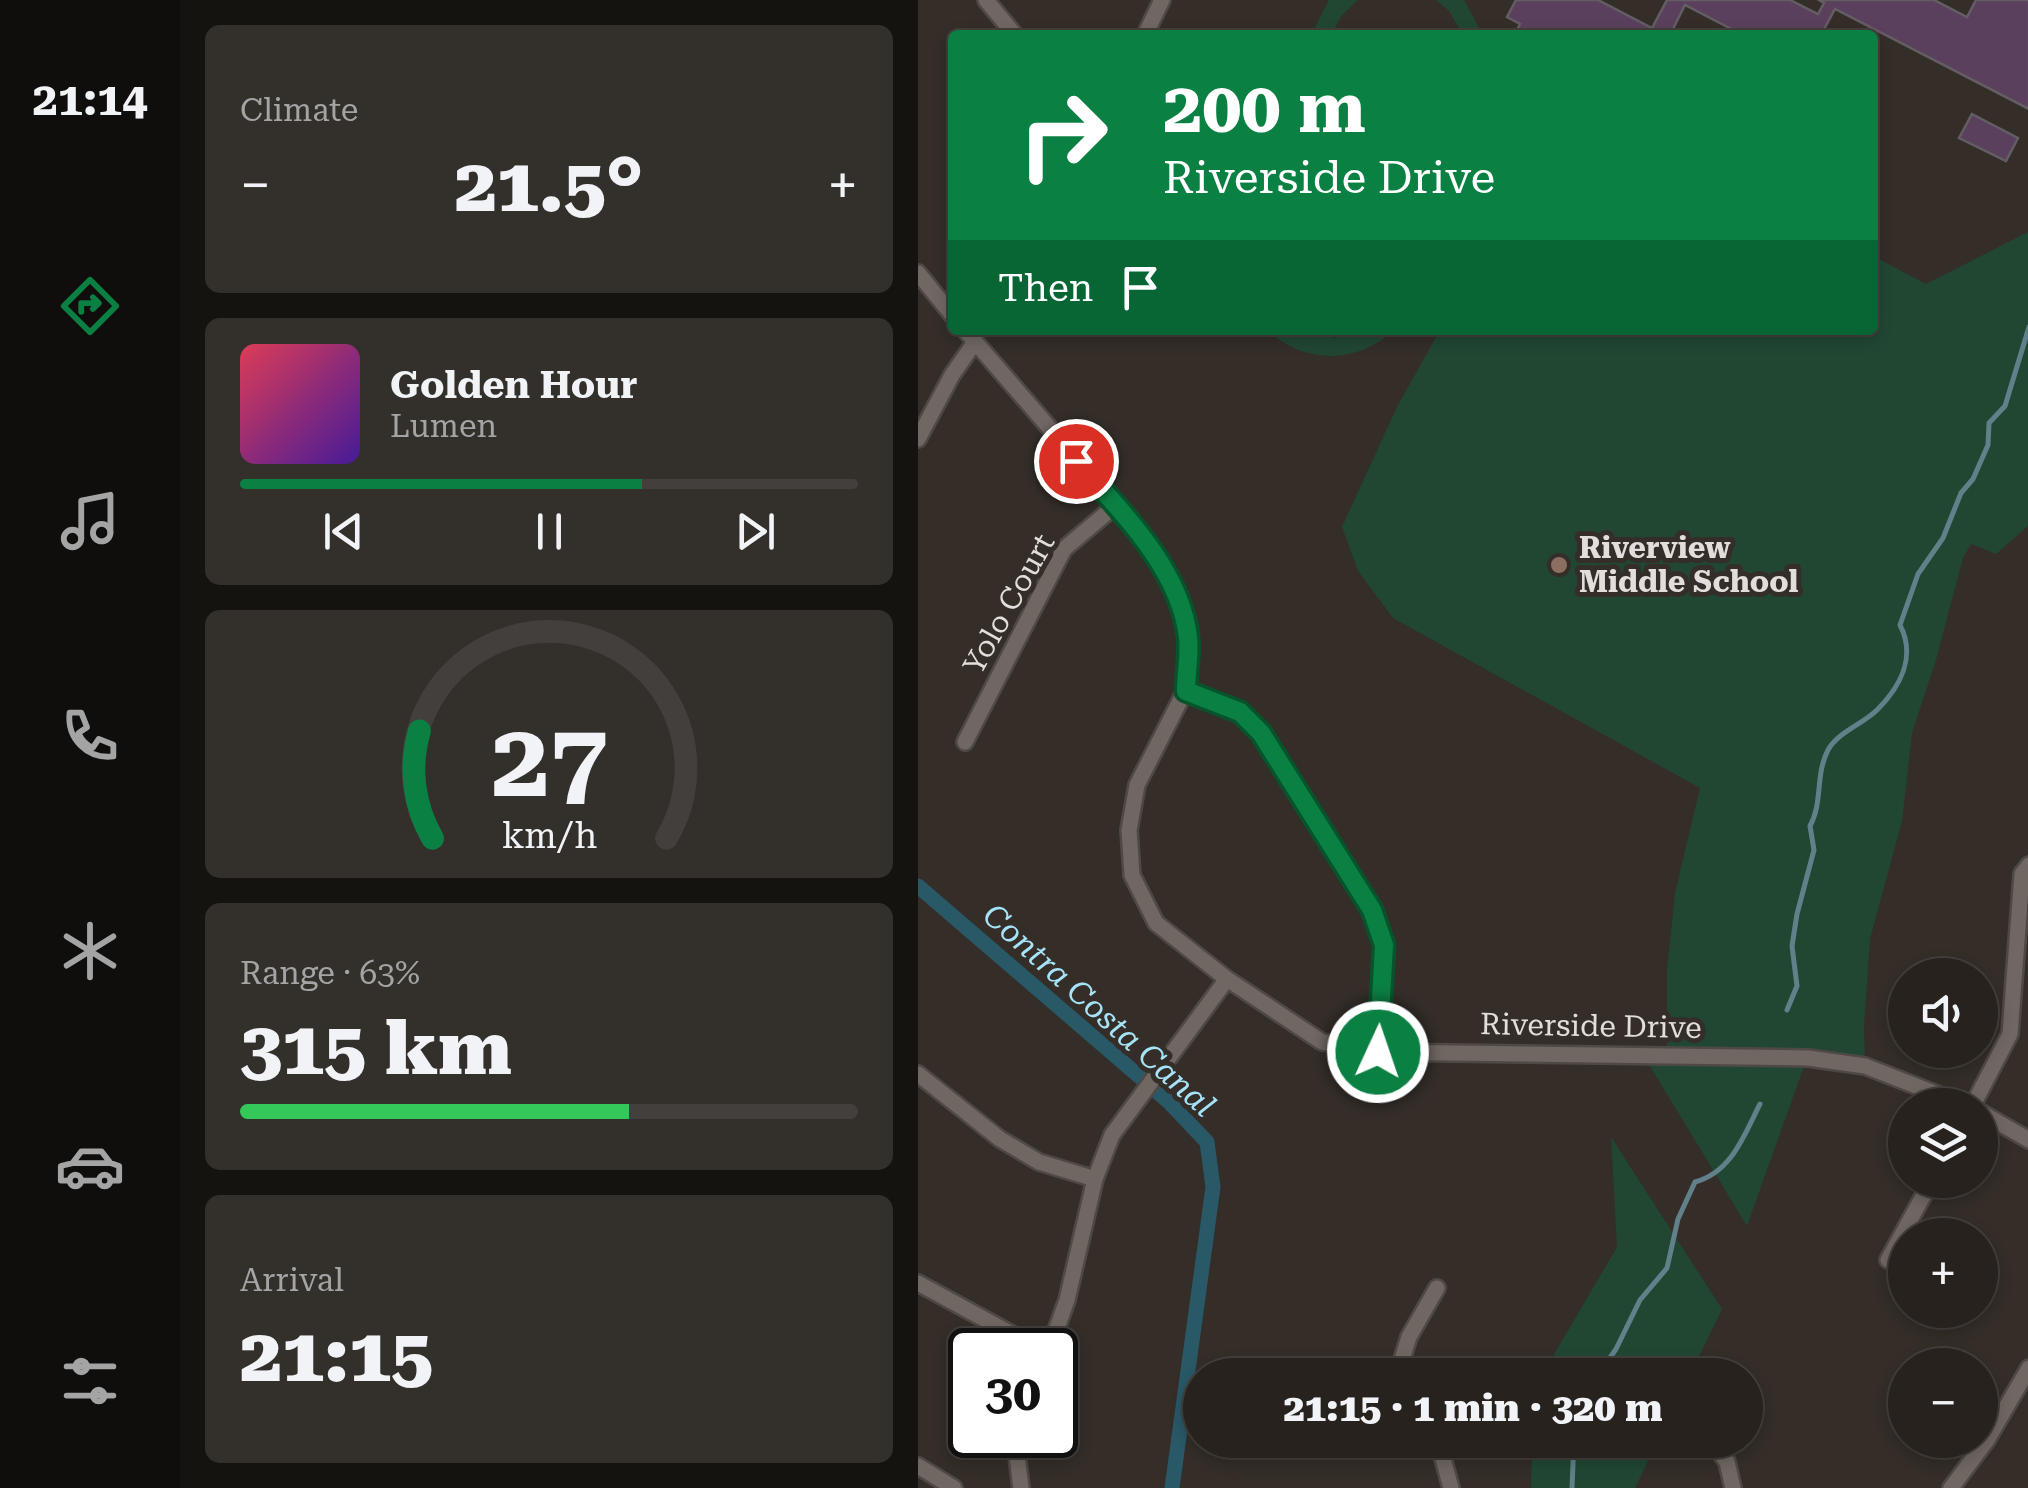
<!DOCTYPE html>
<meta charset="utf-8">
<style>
:root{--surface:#27221e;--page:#332f2b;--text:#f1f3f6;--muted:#a4a4a4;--line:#433f3c;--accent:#0b8043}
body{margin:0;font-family:"Roboto Serif",serif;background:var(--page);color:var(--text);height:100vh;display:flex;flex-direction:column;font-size:38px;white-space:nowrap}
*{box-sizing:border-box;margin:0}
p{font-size:32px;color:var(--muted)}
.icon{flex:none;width:55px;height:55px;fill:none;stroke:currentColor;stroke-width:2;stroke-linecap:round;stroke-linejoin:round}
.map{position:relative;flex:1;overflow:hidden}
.details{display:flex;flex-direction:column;gap:25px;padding:25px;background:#151310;width:738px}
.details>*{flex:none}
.guide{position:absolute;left:30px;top:30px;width:930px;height:305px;border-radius:10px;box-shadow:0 5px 15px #0003,0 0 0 2px var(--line);background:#0b8043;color:#fff;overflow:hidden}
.controls{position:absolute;left:970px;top:958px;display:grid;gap:20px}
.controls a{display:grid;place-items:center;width:110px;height:110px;border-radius:50%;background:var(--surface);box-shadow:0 5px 15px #0003,0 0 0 2px var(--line);font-size:50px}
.speed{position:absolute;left:30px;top:1328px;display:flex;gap:20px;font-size:50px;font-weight:700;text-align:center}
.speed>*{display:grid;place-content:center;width:130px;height:130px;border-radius:50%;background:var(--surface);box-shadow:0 5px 15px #0003,0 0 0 2px var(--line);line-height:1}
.speed .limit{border:5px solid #111;border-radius:15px;background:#fff;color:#111}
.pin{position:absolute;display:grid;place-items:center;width:85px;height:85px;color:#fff;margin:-42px;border:5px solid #fff;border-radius:50%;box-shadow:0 2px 10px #0007}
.me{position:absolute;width:110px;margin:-55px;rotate:3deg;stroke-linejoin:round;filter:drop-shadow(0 0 8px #0008)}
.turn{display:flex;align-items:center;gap:35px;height:210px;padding:0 50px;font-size:45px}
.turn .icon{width:130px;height:130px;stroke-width:2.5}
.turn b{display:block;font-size:70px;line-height:85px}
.then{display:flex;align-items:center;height:95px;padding:0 50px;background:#0003;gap:20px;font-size:38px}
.big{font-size:75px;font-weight:800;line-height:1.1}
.details .widget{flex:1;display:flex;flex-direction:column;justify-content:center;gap:15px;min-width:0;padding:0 35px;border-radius:15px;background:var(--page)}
.details .dial{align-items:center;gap:0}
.dial svg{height:260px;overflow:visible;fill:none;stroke:var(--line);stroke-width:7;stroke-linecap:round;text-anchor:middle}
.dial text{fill:var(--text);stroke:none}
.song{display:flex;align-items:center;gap:30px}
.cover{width:120px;height:120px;border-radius:15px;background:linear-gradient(135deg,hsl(350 70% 55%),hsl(260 70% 35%))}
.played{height:10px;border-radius:5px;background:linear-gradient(90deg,var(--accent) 65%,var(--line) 65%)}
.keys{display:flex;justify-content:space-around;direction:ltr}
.heat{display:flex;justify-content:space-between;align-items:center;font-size:55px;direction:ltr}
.charge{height:15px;border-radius:8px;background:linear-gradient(90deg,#34c759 63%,var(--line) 0)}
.trip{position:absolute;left:265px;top:1358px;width:580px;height:100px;border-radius:50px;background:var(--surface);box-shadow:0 5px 15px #0003,0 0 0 2px var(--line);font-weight:800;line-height:100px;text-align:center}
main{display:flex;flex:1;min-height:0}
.tabs{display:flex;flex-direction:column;width:180px;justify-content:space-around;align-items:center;background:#100e0c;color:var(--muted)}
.tabs .icon{width:70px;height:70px}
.tabs .active{color:var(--accent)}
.tabs b{font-size:45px;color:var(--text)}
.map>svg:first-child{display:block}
.green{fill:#214733}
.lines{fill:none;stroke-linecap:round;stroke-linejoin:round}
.stream{stroke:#61808a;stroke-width:5}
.canal{stroke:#295867;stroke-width:15}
.building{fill:#5a405c;stroke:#635d64;stroke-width:2.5}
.minor-casing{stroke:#4f4946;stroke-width:20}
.minor{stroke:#706762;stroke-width:15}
.route-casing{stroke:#07532c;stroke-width:25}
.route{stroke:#0b8043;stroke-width:18}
.education-dot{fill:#8d6e63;stroke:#342d28;stroke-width:4}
.labels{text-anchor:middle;stroke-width:10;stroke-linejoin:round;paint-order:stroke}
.poi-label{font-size:30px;font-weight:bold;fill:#e3dedb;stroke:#342d28;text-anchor:start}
.street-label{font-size:30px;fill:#e3dedb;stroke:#342d28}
.water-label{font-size:32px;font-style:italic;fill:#a5e3f8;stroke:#342d28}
</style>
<main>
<nav class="tabs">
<b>21:14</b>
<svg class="icon active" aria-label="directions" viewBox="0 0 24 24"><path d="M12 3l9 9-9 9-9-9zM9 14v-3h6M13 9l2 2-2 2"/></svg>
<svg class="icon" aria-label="music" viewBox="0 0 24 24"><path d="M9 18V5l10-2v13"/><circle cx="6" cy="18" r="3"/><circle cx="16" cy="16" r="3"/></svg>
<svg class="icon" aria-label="phone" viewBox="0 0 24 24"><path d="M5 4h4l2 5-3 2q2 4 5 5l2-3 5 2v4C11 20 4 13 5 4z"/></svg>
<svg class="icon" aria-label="climate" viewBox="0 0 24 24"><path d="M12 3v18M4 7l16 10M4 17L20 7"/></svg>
<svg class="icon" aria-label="car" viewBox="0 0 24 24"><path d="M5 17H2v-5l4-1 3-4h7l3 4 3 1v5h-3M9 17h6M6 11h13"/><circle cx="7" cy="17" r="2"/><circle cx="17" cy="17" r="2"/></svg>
<svg class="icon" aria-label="filters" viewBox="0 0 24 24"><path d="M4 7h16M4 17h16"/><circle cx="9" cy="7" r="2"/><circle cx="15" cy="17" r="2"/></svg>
</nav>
<section class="details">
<div class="widget"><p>Climate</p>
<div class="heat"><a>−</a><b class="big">21.5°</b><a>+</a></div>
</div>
<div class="widget">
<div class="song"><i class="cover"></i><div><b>Golden Hour</b><p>Lumen</p></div></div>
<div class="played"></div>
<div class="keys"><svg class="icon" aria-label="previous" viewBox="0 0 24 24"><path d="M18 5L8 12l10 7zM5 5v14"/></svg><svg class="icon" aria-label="pause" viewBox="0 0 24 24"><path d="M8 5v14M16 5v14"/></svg><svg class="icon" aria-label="next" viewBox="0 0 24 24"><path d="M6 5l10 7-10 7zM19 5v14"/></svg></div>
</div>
<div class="widget dial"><svg viewBox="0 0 100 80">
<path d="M14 69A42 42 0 1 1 86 69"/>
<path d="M14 69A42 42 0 0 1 10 36" stroke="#0b8043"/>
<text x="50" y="56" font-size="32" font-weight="700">27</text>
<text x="50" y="72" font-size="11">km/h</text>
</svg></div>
<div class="widget"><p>Range · 63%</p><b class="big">315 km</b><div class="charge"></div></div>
<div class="widget"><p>Arrival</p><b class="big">21:15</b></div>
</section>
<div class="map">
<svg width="1111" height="1488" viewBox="0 0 1111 1488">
<rect width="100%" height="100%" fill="#342d28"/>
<path class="green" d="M411,0h29l-16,15 -11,20h-20z
M518,0h28l19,35h-20l-14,-24z
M1110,232v294l-32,28 -25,-10 -8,14 -27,102 -24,73 -10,88 -32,118 -6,87 1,40 -58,-8 -60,168 -105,-173h25v-83l8,-77 25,-105 -307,-170 -35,-47 -16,-44 55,-120 43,-77h433v-74l53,28z
M349,330h31l36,8 29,-8h31c-37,35 -90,34 -127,0z
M693,1137l111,172 -32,66h-148l75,-128z
M614,1440h126l-23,48h-104z"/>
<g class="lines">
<path class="stream" d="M869,1010l10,-24 -5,-40 5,-32 17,-64 -4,-24c13,-23 5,-51 18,-76 10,-18 35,-26 49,-40 24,-24 39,-54 23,-85l18,-51 25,-36 18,-45 12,-14 15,-34 1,-22 16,-17 24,-79
M680,1375l18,-26 24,-49 27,-32 11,-49 17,-37c37,-10 49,-47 65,-78
M654,1488l2,-48"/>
<path class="canal" d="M0,886l251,216 38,40 6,45 -41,301"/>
</g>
<path class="building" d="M598,0h82l54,28 15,-28h123l28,14 6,-11 -5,-3h115l33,17 9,-17h53v109l-194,-100 -14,26h-78l-58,-30 -15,30h-144l-9,-5 3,-6 -13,-7z
M1054,114l46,24 -12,23 -47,-23z"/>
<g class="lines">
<defs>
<path id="minor" d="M68,0l29,35
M227,35l17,-35
M0,273l35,43
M47,330l151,175 41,54 19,37 12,40 -3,55 -48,94 -8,45 3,45 24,48 71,56 95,63 56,10 430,6 57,8 100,39
M0,439l34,-64 23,-33
M267,691l55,22 21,20 111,177 12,35 -6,107
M47,742l99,-193 52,-44
M0,1074l82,65 39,23 56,17
M1055,1105l37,-71 12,-160 7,-9
M1062,1112l49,28
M970,1260l44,-80
M0,1283l123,67
M131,1350l18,-50 28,-121 17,-44 115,-156
M483,1375l-2,-6 10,-32 28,-49
M103,1435l-4,21 4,32
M515,1440l9,15 9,33
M793,1440l16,22 6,26
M0,1466l36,22
M1033,1488l36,-48 42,-72"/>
</defs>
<use href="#minor" class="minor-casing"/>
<use href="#minor" class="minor"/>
</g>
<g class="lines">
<defs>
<path id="route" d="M158,461c44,49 104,107 112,176 2,17 -2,37 -2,54l54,21 21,21 111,177 12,35 -6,107"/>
</defs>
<use href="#route" class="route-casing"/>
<use href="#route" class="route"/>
</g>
<circle class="education-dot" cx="641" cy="565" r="10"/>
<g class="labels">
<g class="poi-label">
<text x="661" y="558">Riverview<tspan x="661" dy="34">Middle School</tspan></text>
</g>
<g class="street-label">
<text transform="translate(91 604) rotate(-61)" y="10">Yolo Court</text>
<text transform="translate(673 1026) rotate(1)" y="10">Riverside Drive</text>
</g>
<g class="water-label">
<text transform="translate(181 1010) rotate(42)" y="11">Contra Costa Canal</text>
</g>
</g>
</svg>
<div class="controls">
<a><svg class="icon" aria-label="sound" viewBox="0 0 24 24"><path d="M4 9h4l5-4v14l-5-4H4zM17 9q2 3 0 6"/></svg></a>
<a><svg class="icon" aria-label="layers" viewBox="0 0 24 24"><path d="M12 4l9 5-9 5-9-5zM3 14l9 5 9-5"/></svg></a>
<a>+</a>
<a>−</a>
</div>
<div class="speed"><div class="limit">30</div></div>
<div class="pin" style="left:158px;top:461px;background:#d93025"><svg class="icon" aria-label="arrive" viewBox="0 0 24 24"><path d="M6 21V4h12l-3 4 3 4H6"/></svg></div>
<svg class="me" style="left:460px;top:1052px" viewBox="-20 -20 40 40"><circle r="17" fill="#0b8043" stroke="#fff" stroke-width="3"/><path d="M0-11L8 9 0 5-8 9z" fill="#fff"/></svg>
<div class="trip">21:15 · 1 min · 320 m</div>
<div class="guide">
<div class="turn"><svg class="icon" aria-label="right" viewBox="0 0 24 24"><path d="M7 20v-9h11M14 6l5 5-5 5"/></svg><div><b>200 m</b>Riverside Drive</div></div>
<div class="then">Then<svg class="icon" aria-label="arrive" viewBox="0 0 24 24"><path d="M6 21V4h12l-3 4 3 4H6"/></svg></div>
</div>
</div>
</main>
